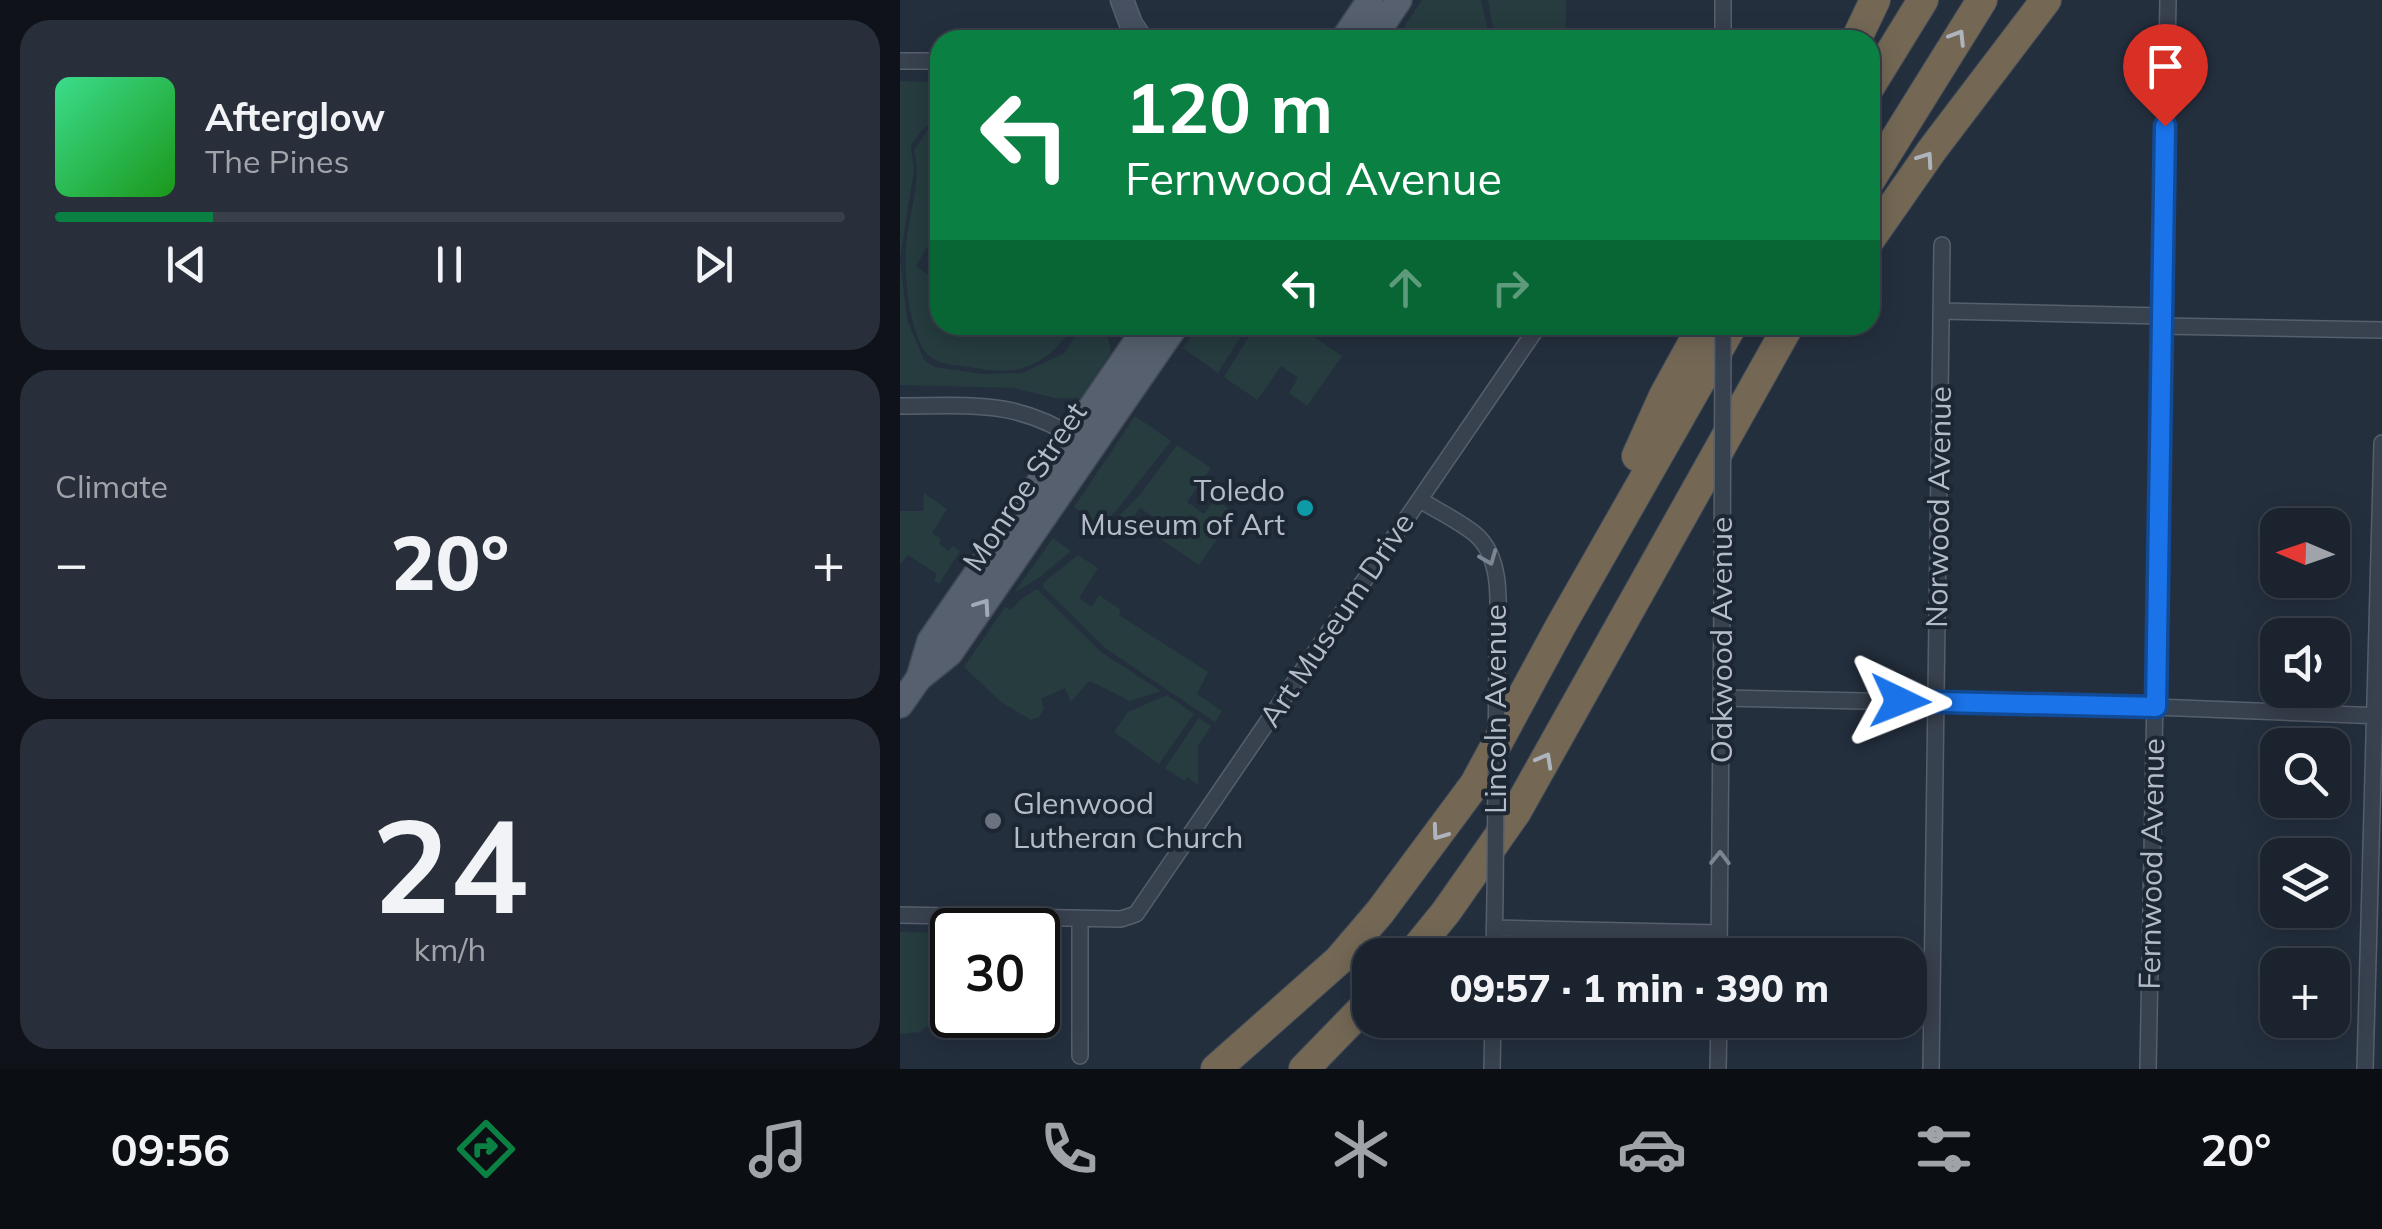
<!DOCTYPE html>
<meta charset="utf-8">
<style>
:root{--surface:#1b232e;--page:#282f3a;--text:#f1f3f6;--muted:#a0a4aa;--line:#39404a;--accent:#0b8043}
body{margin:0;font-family:Mulish,sans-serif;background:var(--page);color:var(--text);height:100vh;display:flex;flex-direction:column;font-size:38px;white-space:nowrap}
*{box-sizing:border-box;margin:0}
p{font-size:32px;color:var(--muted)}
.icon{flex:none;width:55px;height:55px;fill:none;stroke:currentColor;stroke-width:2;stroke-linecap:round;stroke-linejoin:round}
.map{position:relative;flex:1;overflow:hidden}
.details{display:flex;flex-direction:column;gap:20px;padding:20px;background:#0f1319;width:900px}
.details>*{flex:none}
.banner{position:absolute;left:30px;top:30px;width:950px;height:305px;border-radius:30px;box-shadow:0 5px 25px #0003,0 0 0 2px var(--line);background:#0b8043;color:#fff;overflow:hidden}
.needle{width:65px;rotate:272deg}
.controls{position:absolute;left:1360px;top:508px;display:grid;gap:20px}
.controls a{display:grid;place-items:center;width:90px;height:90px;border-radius:20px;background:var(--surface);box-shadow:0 5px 25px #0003,0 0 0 2px var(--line);font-size:50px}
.speed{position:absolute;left:30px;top:908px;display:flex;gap:20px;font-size:50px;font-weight:700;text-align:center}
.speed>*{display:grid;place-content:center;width:130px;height:130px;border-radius:50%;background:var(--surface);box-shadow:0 5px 25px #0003,0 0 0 2px var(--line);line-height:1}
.speed .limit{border:5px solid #111;border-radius:15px;background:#fff;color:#111}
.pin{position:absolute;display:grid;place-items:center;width:85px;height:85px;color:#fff;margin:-102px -42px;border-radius:50% 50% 50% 0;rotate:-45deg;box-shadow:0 0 10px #0007}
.pin .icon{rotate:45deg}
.me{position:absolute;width:110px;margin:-55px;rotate:92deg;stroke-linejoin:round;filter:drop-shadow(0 0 8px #0008)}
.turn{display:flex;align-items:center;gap:35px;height:210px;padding:0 30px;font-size:45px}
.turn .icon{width:130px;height:130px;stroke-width:2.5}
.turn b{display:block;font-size:70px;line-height:85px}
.lanes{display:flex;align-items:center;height:95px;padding:0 30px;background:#0003;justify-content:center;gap:50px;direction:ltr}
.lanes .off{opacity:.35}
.big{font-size:75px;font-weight:800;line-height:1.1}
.details .widget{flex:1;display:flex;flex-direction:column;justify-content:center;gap:15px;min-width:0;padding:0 35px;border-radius:30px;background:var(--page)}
.details .dial{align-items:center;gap:0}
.dial b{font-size:130px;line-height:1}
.song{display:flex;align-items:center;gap:30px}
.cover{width:120px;height:120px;border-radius:15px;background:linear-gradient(135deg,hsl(150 70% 55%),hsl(120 70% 35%))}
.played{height:10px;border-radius:5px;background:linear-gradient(90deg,var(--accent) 20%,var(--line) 20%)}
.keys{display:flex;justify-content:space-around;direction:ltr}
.heat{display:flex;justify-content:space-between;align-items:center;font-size:55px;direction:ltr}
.trip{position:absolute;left:452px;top:938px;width:575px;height:100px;border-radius:30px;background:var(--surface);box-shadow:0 5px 25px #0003,0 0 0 2px var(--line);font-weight:800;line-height:100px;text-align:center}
.tab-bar{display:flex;height:160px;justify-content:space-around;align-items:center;background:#0b0e12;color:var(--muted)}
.tab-bar .icon{width:70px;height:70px}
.tab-bar .on{color:var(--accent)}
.tab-bar b{font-size:45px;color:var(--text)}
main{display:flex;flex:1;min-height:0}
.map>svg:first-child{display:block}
.green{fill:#263c3f}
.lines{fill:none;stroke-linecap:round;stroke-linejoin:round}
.street-casing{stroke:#565f6c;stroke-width:18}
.secondary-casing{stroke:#565f6c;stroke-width:25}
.primary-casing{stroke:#414a57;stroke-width:28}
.highway-casing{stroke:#434c59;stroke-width:32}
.street{stroke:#38414e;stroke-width:15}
.secondary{stroke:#465061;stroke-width:22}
.primary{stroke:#56606e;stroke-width:25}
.highway{stroke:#746855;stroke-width:30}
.street-bridge-casing{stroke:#565f6c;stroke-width:18;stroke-linecap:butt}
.street-bridge{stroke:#38414e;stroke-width:15}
.oneway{stroke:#aeb4bd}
.oneway2{stroke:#7c8592}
.oneway3{stroke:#a1aab7}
.route-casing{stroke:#114b97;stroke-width:25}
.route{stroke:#1a73e8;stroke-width:18}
.culture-dot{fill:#0f9aa8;stroke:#1d2633;stroke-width:4}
.worship-dot{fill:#6b7280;stroke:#1d2633;stroke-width:4}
.labels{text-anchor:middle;stroke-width:8;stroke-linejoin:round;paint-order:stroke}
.street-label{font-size:30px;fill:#b4bcc9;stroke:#1d2633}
.poi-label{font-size:30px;fill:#b4bcc9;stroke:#1d2633;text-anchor:end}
</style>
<main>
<section class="details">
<div class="widget">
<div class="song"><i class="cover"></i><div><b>Afterglow</b><p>The Pines</p></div></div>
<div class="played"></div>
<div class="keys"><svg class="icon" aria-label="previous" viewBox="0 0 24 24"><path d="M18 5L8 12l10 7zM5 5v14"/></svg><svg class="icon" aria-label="pause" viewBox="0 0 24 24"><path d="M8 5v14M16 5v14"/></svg><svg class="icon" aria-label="next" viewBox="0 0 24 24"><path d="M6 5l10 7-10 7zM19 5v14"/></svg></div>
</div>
<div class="widget"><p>Climate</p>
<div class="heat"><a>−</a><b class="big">20°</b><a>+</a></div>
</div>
<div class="widget dial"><b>24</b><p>km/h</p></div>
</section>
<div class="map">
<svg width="1482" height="1069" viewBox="0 0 1482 1069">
<rect width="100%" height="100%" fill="#242f3e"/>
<path class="green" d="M522,0h59l9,40h-95z
M588,0h78v40h-71z
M0,81l40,1v35l-18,13 -11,15 3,25 -14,89 7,61 17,40 11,7 47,7 40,-1 43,-20 16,-28h25l5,28 -30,45h-26l-41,-10 -114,-3z
M40,122v104l-24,40 24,17v42h61l12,7 7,-7h53c-12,22 -32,40 -58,45 -16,2 -30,0 -46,-3 -11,-2 -27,-2 -37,-9 -23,-16 -28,-83 -26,-109 1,-34 17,-66 8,-99l13,-19z
M299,325h49l-30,48 -35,-25z
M356,325h21l5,4 3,-4h12l45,31 -35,50 -18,-13 9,-15 -17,-12 -24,34 -33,-23z
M235,416l36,25 -55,70 -16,14 -26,-18z
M277,445l34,23 -24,34 17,12 25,-34 3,2 -12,21 15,10 -36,52 -53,-36 8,-12 -14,-9 -19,25 -12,-7 29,-29z
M24,493l23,16 -15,24 9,6 -2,5 10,7 4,-5 7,5 -21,33 -5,-4 3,-6 -29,-19 -8,10v-54h23z
M153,538l18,13 -31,26 -26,16z
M178,555l20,13 -19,30 13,9 7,-12 22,15 -2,5 89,57 -11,22 25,17 -7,11 -110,-74 -62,-61 1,-5z
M137,589l64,63 60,39 -31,10 -38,-19h-4l-17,20 -6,-14 -24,11 3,10 -5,8 -8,3 -30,-18 -37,-35 41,-60 6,3 9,-10z
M267,695l27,19 -35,50 -45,-32 14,-20z
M299,718l12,8 -13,20v39l-11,-8 -3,4 -19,-13z
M0,932l52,1v73l-32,26 -20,2z
M138,953h18v69h-70v-7h52z"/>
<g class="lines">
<defs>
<path id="street" d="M823,40v-40
M0,61h40
M1041,311l221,5
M1261,326l221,4
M0,406c69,0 118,-7 178,34
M520,500c18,11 39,21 55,34 31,26 22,80 22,116
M822,698l433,9 227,9
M0,915l221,4 15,-5 403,-589
M180,918v138
M594,928l225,5
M594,955l1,-59
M819,955l3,-353
M592,1069l1,-49
M818,1069l1,-49
M1031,1069l11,-824
M1248,1069l20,-1069
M1465,1069l17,-626"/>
<path id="secondary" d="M222,0l9,24 11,16"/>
<path id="primary" d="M443,40l27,-40
M472,40l27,-40
M19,678l31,-25 226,-328
M0,705l19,-27 11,-37 218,-316"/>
<path id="highway" d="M956,40l19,-40
M970,86l53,-86
M970,180l112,-180
M970,239l62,-89 114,-150
M737,456l27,-60 39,-71
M511,955l35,-43 70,-100 273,-487
M316,1069l123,-109 41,-48 95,-128 85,-157 172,-302
M404,1069l66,-68"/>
</defs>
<use href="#street" class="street-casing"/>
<use href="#secondary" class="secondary-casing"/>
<use href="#primary" class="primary-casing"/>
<use href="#highway" class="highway-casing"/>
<use href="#street" class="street"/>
<use href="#secondary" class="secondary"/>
<use href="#primary" class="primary"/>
<use href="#highway" class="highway"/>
<defs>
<path id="street-bridge" d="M822,602l1,-277
M595,896l2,-246"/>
</defs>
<use href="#street-bridge" class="street-bridge-casing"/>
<use href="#street-bridge" class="street-bridge"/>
</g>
<defs><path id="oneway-chevron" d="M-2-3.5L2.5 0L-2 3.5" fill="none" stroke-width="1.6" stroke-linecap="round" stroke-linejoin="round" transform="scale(2.5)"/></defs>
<g class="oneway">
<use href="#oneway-chevron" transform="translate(1058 37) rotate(-58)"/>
<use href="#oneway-chevron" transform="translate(1026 159) rotate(-55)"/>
<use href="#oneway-chevron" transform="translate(645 760) rotate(-61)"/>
<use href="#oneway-chevron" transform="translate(539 833) rotate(126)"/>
</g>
<g class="oneway2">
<use href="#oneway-chevron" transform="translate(589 558) rotate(68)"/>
<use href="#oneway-chevron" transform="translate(820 858) rotate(-89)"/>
</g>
<use class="oneway3" href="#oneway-chevron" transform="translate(83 606) rotate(-55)"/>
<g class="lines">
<defs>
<path id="route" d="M1000,701l256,6 9,-581"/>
</defs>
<use href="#route" class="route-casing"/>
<use href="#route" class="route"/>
</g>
<circle class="culture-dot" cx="405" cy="508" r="10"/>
<circle class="worship-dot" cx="93" cy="821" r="10"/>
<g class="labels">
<g class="street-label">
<text transform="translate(125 487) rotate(-56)" y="10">Monroe Street</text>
<text transform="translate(1039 507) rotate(-89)" y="10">Norwood Avenue</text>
<text transform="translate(437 620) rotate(-56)" y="10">Art Museum Drive</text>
<text transform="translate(822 640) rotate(-90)" y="10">Oakwood Avenue</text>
<text transform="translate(596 709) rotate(-90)" y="10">Lincoln Avenue</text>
<text transform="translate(1252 864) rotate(-89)" y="10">Fernwood Avenue</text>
</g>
<g class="poi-label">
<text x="385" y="501">Toledo<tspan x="385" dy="34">Museum of Art</tspan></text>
<text x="113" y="814" text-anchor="start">Glenwood<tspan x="113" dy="34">Lutheran Church</tspan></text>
</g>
</g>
</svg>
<div class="controls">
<a><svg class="needle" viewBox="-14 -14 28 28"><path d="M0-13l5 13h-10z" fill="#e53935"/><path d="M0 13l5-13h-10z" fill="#a0a4aa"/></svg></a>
<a><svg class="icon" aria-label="sound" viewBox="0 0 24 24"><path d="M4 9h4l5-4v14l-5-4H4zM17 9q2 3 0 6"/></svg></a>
<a><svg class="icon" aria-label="search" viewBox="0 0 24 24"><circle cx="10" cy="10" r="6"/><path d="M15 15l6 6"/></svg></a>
<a><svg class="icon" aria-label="layers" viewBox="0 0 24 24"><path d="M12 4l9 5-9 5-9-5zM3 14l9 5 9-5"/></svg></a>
<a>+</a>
</div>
<div class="speed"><div class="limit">30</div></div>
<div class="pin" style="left:1265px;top:126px;background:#d93025"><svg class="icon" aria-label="arrive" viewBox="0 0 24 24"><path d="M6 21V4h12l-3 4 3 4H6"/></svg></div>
<svg class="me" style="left:1000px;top:701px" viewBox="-20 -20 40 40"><path d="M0-17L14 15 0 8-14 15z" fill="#1a73e8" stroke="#fff" stroke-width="4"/></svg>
<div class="trip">09:57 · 1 min · 390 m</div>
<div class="banner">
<div class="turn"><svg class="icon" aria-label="left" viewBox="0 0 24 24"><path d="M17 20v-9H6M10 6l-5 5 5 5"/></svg><div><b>120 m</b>Fernwood Avenue</div></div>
<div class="lanes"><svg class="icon" aria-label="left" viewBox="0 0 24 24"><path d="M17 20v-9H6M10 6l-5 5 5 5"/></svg><svg class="icon off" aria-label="ahead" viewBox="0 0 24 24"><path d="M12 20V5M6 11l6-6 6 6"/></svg><svg class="icon off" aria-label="right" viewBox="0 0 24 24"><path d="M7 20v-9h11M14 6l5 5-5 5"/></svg></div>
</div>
</div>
</main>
<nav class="tab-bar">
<b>09:56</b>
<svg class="icon on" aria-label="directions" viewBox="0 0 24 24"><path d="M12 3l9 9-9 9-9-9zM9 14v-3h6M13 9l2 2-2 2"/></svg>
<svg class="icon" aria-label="music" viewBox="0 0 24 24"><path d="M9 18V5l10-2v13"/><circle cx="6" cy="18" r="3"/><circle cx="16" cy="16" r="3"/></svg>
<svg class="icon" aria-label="phone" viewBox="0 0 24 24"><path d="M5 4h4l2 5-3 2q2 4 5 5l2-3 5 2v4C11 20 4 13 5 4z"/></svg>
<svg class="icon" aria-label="climate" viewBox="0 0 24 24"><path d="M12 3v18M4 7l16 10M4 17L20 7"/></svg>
<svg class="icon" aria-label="car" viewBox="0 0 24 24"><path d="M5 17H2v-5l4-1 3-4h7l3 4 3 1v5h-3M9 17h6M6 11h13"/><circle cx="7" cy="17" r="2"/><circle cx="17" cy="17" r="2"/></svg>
<svg class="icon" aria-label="filters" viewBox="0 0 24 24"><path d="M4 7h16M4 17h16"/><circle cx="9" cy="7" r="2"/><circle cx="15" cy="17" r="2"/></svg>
<b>20°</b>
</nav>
